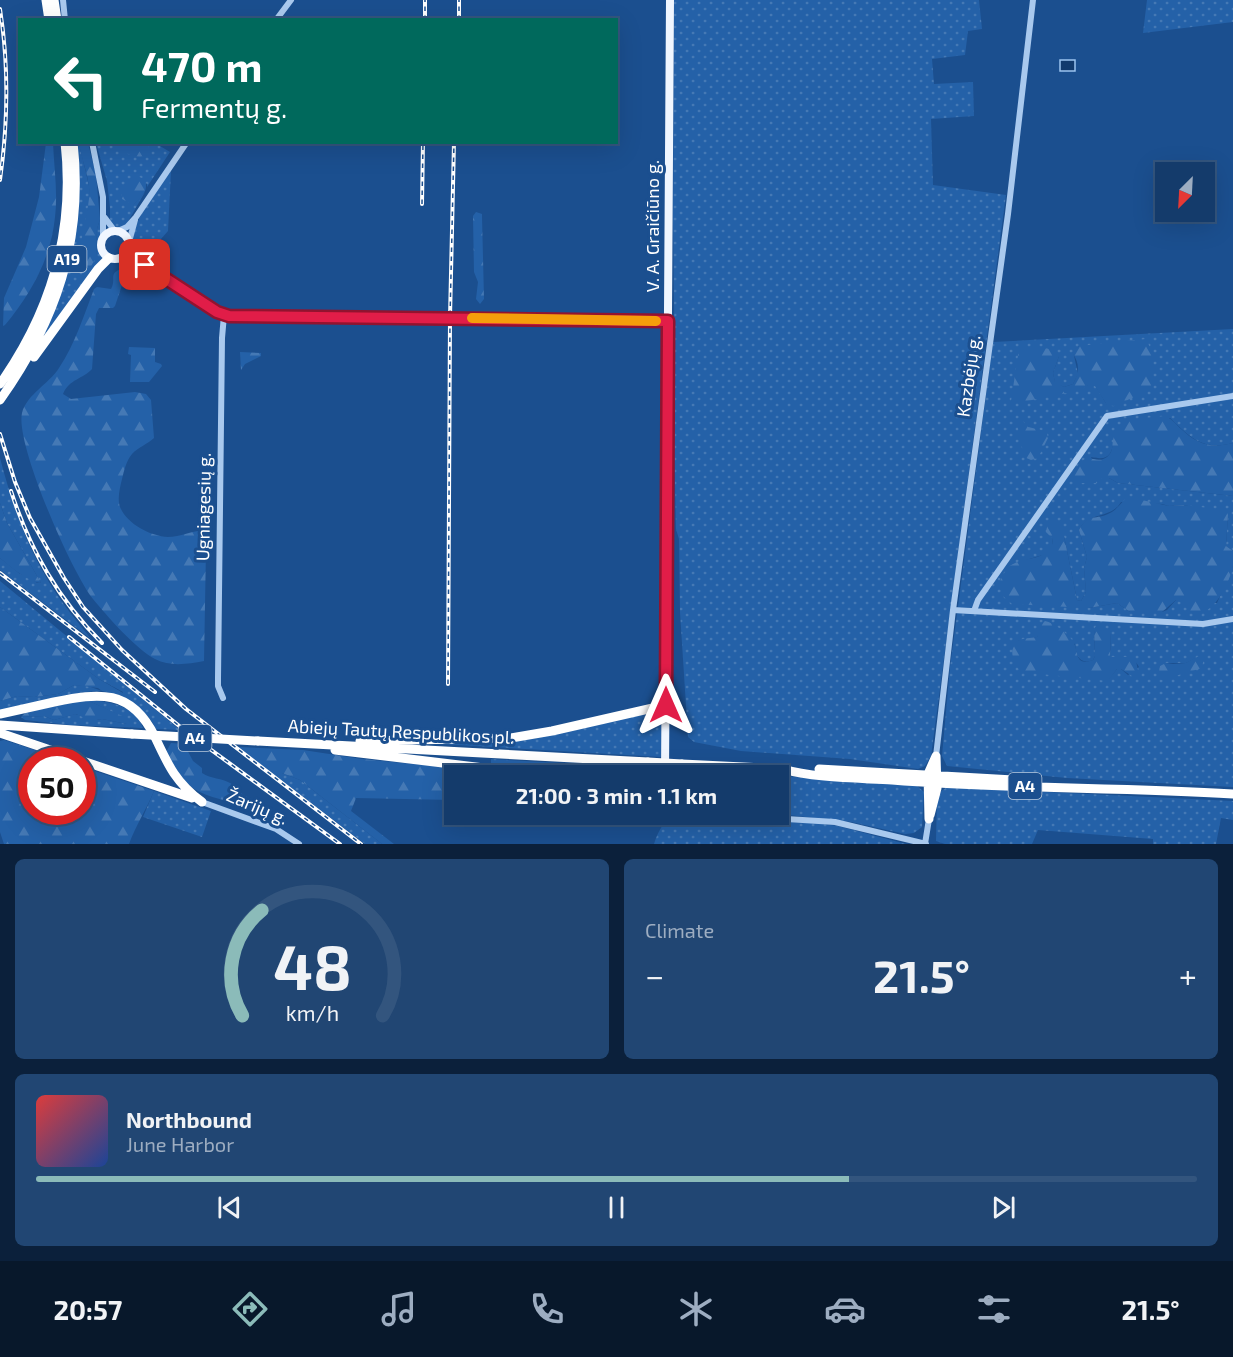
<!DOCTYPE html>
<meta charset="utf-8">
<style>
:root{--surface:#143b6b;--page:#214673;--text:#f1f3f6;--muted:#9dadc1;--line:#33557e;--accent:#8bbbb9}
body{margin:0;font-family:"Exo 2",sans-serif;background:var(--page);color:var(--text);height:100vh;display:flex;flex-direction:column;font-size:22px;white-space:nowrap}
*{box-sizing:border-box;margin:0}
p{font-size:20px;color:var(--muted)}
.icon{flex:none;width:33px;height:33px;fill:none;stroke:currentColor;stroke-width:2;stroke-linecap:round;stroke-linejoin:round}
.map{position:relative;height:844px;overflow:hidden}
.panel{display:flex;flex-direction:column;gap:15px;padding:15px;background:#0b203b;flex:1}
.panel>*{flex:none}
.top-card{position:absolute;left:18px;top:18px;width:600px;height:126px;border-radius:0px;box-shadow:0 6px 24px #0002,0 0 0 2px var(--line);background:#00695c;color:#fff;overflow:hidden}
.needle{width:39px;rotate:204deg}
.controls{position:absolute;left:1155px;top:162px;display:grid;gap:12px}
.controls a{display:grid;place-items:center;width:60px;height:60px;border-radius:0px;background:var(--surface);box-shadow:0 6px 24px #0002,0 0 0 2px var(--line);font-size:30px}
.speed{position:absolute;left:18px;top:747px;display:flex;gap:12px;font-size:30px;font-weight:700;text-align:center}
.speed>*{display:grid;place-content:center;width:78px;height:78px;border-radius:50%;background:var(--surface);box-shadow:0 6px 24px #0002,0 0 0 2px var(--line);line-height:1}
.speed .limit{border:9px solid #d22;background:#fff;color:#111}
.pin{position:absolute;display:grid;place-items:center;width:51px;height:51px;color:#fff;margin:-26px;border-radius:12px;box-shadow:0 3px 9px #0006}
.me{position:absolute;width:66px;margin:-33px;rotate:0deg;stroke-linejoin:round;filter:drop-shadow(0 0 4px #0008)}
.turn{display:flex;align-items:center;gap:21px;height:126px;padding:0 24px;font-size:27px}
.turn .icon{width:78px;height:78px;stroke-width:2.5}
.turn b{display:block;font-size:42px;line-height:51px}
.big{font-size:45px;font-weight:700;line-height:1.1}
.panel .tile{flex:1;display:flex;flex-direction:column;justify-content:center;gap:9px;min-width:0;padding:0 21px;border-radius:9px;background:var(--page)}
.panel .dial{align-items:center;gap:0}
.dial svg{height:156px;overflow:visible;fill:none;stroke:var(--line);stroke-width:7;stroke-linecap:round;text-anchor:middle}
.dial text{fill:var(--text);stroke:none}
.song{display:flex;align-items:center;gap:18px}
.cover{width:72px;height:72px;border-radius:9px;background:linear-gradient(135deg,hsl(0 70% 55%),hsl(220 70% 35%))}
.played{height:6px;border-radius:3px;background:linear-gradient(90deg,var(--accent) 70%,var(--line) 70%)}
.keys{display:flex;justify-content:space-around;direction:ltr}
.heat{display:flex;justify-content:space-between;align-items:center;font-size:33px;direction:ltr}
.panel .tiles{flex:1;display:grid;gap:15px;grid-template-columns:1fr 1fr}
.tile:last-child{grid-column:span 2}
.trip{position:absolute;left:444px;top:765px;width:345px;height:60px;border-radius:0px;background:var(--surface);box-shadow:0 6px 24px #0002,0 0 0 2px var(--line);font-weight:700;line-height:60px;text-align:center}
.tab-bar{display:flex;height:96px;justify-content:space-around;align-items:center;background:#08182b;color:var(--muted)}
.tab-bar .icon{width:42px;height:42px}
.tab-bar .active{color:var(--accent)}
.tab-bar b{font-size:27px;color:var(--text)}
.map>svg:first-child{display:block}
.green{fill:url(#green-dots);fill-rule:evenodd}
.forest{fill:url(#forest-firs)}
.water{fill:#123a6d;stroke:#9cc4f0;stroke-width:1.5}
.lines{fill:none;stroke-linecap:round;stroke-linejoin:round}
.minor{stroke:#a9c9ee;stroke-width:6}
.major{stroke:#f0f6ff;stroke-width:8}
.highway{stroke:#fff;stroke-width:9}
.rail-casing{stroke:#fff;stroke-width:4}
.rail{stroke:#1b4f8f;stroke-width:1.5;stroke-dasharray:4.5;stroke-linecap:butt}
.highway-bridge{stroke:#fff;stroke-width:9}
.route-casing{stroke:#92132f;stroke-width:15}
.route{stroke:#e11d48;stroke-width:10}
.slow{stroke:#f59e0b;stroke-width:10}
.labels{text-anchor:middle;stroke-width:6;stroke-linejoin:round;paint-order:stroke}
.shield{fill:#1b4f8f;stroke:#bbcadd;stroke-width:1.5}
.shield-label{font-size:16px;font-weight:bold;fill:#fff}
.street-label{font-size:18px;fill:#fff;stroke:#1b4f8f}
</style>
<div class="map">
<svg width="1233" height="844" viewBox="0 0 1233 844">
<defs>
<pattern id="green-dots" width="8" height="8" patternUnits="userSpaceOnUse" patternTransform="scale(1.5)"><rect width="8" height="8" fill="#2461a8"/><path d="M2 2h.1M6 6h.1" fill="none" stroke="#4579b5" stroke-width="1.8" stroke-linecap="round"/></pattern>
<pattern id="forest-firs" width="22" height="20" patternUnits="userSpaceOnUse" patternTransform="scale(1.5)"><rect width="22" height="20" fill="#2461a8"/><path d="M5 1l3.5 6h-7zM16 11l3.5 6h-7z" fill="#4579b5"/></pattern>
</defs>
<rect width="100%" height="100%" fill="#1b4f8f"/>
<path class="green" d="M674,0h305l3,29 -14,2 -3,24 -33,4 2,25 39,-2 1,34 -43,3 2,66 73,10 -75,561 -6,10 -7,3 -68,-10 -109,-8 -47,-9 -6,-5 -8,-125 -1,-73 -3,-10 -3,-136 2,-15 -2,-158z
M1147,0h86v22l-90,11z
M77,143h2l10,43 1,12 -8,45 14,14 1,-28 3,-10 1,14 -3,15 5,9 -64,87c33,-66 46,-128 38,-201z
M96,143l51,2 1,-2h7l15,9 -23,35v-4l-14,22 12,-13 -19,33 -5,2h-7l-4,-6v-13l-3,-27z
M171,171l-3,60 -23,26 -7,-9 -4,3c-8,-24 23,-61 37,-80z
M1233,329v114c-30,8 -42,-5 -63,-25l-56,21c-2,16 -6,22 -23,18l11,21h7l9,5 115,13v55l-7,-5 2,-31 -44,-10 -15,1 -7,-2 -41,-2c-11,18 -33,9 -42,28l8,27 -3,11 2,24 -5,9 -4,-1 -13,-64 -12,2 1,7 -7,9 -33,10 76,44 28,-5 13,9h32l5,-2 9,-10 41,3 16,-37v221l-166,-9 -120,-12 -5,-10 8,-89 43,-325zM1079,346l28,59 -12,-20h-7l-77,16 48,-45 -6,17 2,10 9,4 9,-3 5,-10 -5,-23zM1094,629l17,3 -1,25c12,2 23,-3 29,10l-11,8 -7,-6h-4l-9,11 -90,-39 19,-4 3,-5 35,12c1,12 5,21 18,16l2,-4zM1201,655l-42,23 7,-15h20z
M0,458c12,46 27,89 52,129 11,18 26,35 39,52l-91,-69v-12l20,16 9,3 8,6h4l-34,-60 -7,-20z
M0,581l180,149 -24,-1c-7,-16 -21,-24 -35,-32l2,-5 -24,-13 -99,-72z
M74,685l14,1 14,5 -18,1 -84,19v-10l17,-5 17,1 24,-3z
M87,700c20,1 49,5 56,28l-73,-3 -45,-5 -4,-3 23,-1 10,4 21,-6 22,6 5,-1 25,5 -4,-7z
M658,710l3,5v42l-236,-14 75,-1 32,-3z
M491,759l170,10v6l-123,1 -47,-11z
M674,770h8l90,5h-97z
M272,773h10l18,7 82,64h-17z
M779,776l136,8 9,8 -2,35 -8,6 -9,1 -54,-12 -72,-8z
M947,787l286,14v19l-12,-2 -5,26h-63v-5l-115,-9 -6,14h-87l-9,-3 1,-43 3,-6z
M154,791l57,20 -9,26 -59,-20z
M703,818l112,5 23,3 68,18h-252c11,-32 18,-25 49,-26z"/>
<path class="forest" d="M46,143h7c1,24 5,50 2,74 -4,41 -24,77 -50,108l-2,1 1,-28 22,-51 13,-50z
M79,143h9l8,32 4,44 -3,10 -1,28 -9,17c-17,-16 5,-63 2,-86 -1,-15 -8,-30 -10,-45z
M113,143h35l2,11c-13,7 -29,-2 -37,-11z
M137,176l7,3c6,12 -3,18 -11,26l-11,-6c-2,-12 5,-18 15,-23z
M476,212l6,2v3l2,82 -4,5 -4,-5 2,-17 -4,-10 -1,-56z
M123,268l9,4 -10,13 -7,21 -2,2h-14l-3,6 -4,55c-9,10 -23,10 -29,25l8,5 64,-7 11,2 5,6 3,38c-6,6 -16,9 -22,16 -6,7 -8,17 -10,25 -2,8 -5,20 -2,28 7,17 30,29 48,30 14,0 29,-9 41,-6l1,6 -4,11 -2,113c-17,3 -33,6 -49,-2 -18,-9 -49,-44 -62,-60 -21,-26 -78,-155 -71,-186 5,-19 27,-29 37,-45 16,-24 25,-53 35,-79l3,-2 14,2c6,-11 -4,-15 12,-21z
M1146,339c8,13 9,38 4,51l-36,16 -7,-1 -12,-19 -7,-1 -6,5 -65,13 -6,-2 8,-52c12,0 34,-5 40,7l-6,17 2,9 9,5 9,-3c6,-11 7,-20 0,-30v-4l6,-4z
M129,347l26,1v14l6,2 1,2 -13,16h-19l1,-27 -3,-1z
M240,352l21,1v3l-16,8 -4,6z
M1164,416c7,2 11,7 16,12 17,16 30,21 53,15v53l-115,-13 -9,-5h-7l-4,5h-22l-5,-4c15,-35 22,-12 36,-22 6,-5 5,-10 6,-17 6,-25 31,-21 51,-24z
M1019,420h3l6,7 13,3 6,3 1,5 -10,20 -7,2 -7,-3 -7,-34z
M1128,497l41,9 14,-1 43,5 2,5 -2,31 7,5c0,5 0,10 0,15 -3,15 -21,55 -41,46 -7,-3 -8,-10 -16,-12l-14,12h-32l-13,-9 -28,5 -77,-4 -8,-7 -5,-13c3,-7 7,-17 14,-20 17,-9 27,-1 40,-20l-1,-6 -6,-6 2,-10 5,-1 7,6 4,9 13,64 4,1 5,-9 -2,-24 3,-11 -8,-27c9,-18 17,-9 31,-17 8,-4 11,-11 18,-16z
M0,503l7,20 34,60c-11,0 -32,-17 -41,-25z
M0,607l99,72 24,14v3l-21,-5 -4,-3 -24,-3 -16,9 -24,3 -17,-1 -17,5z
M1045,621c9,2 22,12 28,20 6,10 1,26 20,19l2,-4 -1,-27 2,-3 10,2 5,4 -1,25h21l5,4 3,14 -4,3 -14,-9h-4l-9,12 -87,-9c-7,-8 -14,-23 -3,-31 4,-3 13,-3 19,-4l4,-13z
M1201,655l3,2 -2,11 -40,12 -4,-2 2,-12 6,-3 7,1 13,-1z
M87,700l44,20v2l-4,2 -25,-5 -11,2 -15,-7 -22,6 -10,-4 -23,1 5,-5z
M4,740l61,20h-33v52h50l1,-45 71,24c-8,19 -18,34 -25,53h-125l-4,-12v-91z
M171,743l13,1 9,17 9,7v5c9,6 20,5 28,10 5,2 8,7 11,10 7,6 14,5 19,14 -8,10 -15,-1 -25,-4 -21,-6 -39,-8 -55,-26 -7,-6 -10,-17 -14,-25z
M238,747l65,3 59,9 112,11 36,5 -56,1v24l-98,-2 -5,13 43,33h-12l-82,-64 -18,-7h-10z"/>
<path class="water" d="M1060,60h15v11h-15z"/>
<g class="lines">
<path class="minor" d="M63,0l2,20
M276,20l15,-20
M92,142l11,55v40
M105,218l9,12
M118,231l9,-4 9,-10 51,-75
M129,242l6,-22
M953,610l250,14 30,-5
M974,611l4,-11 129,-184 126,-20
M223,698l-5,-12v-8l4,-340 2,-23
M936,756l17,-146 55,-396 25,-214
M202,802l74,27 23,15
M705,814l130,8 91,22
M659,819l22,-5
M925,844l4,-25"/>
<path class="major" d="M101 245a14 14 0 1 1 28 0a14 14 0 1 1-28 0Z
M128,249l17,16 68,45 11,5 444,6
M665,776l5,-776
M646,814l1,6 5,3 6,-2 2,-7"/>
<path class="highway" d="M46,0l3,20
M54,0l3,20
M34,357l64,-88 11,-11
M0,384c51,-72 75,-154 65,-242
M0,400c56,-79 84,-159 73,-258
M0,714c18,-4 36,-8 54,-12 45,-9 77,-14 101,35 13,28 21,46 47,65
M0,725l132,9
M0,733l192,65
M258,741l390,21
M360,741l151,-3 41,-7 114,-26
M335,750l149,18 40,8
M682,764l105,5
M783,769c30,9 76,9 109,11 113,9 227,7 341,14
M819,769l214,12
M632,814l15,6
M930,815l7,-27 -1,-32
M929,819l-1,-45 8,-18"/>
<defs>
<path id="rail" d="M0,9c9,57 8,114 0,171
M425,20v-20
M459,20v-20
M422,204l1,-62
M0,434l15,48 15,36 34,60 19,29 39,43 64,59 175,135
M11,491c19,59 47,108 91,152
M0,573l155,119
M69,637l119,96 152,111
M448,684l2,-366 4,-176"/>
</defs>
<use href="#rail" class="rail-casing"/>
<use href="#rail" class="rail"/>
<path class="highway-bridge" d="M132,734l126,7
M648,762l34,2"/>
</g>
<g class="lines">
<defs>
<path id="route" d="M145,265l72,47 12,4 439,5 -2,384"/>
</defs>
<use href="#route" class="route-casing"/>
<use href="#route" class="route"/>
<path class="slow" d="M472,318l184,3"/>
</g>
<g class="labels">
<g class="shield">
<rect x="47.5" y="246" width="39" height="26" rx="4.5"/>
<rect x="178.5" y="725" width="33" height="26" rx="4.5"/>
<rect x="1008.5" y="773" width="33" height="26" rx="4.5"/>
</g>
<g class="shield-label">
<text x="67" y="265">A19</text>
<text x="195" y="744">A4</text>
<text x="1025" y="792">A4</text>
</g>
<g class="street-label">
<text transform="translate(653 226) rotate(-90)" y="6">V. A. Graičiūno g.</text>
<text transform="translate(969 376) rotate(-82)" y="6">Kazbėjų g.</text>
<text transform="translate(204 507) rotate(-89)" y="6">Ugniagesių g.</text>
<text transform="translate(401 732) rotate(3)" y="6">Abiejų Tautų Respublikos pl.</text>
<text transform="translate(257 807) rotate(23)" y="6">Žarijų g.</text>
</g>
</g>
</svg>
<div class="controls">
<a><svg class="needle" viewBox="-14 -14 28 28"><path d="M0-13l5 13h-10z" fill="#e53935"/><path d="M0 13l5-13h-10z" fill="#9dadc1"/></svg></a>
</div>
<div class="speed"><div class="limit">50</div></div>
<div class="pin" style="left:145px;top:265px;background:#d93025"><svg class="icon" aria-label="arrive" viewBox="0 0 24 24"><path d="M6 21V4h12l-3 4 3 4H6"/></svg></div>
<svg class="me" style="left:666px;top:705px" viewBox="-20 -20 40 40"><path d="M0-17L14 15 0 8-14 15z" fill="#e11d48" stroke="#fff" stroke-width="4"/></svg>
<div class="trip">21:00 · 3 min · 1.1 km</div>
<div class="top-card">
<div class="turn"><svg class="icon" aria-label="left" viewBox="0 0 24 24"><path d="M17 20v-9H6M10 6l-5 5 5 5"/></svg><div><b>470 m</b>Fermentų g.</div></div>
</div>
</div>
<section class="panel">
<div class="tiles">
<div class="tile dial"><svg viewBox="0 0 100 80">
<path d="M14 69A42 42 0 1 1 86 69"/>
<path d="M14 69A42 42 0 0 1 24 15" stroke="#8bbbb9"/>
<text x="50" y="56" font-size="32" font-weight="700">48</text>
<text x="50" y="72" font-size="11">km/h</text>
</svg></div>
<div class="tile"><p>Climate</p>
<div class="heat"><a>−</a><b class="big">21.5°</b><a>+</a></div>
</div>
<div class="tile">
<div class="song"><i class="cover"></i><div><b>Northbound</b><p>June Harbor</p></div></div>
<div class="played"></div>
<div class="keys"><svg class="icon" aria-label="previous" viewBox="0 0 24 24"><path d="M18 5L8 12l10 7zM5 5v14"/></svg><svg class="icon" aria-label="pause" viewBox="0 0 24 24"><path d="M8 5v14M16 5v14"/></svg><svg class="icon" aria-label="next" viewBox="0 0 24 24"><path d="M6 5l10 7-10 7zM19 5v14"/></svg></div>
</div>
</div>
</section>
<nav class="tab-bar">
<b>20:57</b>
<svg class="icon active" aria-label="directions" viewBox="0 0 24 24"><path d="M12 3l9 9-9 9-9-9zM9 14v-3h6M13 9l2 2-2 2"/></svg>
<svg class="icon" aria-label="music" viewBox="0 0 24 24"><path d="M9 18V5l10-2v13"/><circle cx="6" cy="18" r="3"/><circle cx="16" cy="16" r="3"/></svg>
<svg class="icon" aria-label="phone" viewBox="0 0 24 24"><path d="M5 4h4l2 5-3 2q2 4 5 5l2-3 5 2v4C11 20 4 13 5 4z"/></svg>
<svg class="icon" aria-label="climate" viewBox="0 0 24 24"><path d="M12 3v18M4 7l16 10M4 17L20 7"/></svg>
<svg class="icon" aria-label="car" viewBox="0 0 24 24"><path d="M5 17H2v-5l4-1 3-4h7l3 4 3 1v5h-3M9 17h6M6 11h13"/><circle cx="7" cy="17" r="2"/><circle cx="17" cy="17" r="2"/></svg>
<svg class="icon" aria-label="filters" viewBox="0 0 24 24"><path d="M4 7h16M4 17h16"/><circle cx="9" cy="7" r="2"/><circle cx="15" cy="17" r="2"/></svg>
<b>21.5°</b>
</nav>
